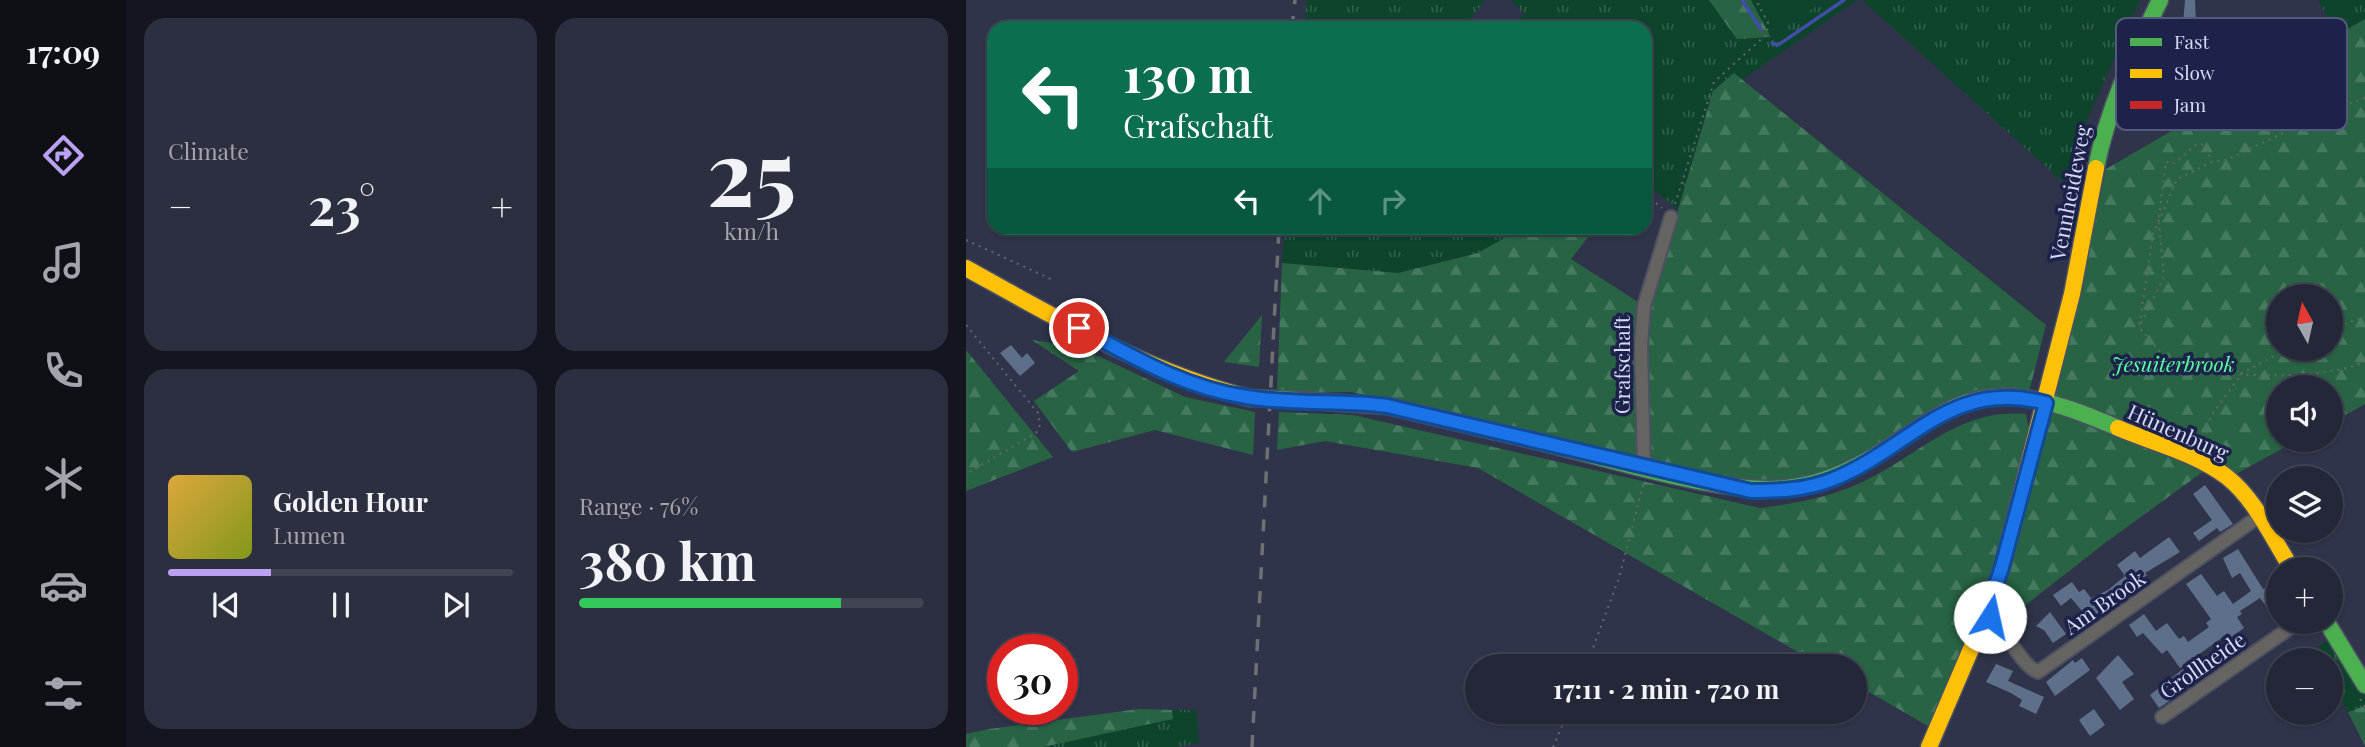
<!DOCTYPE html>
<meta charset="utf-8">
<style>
:root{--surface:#242738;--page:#2c2f40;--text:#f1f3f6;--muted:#a3a5ae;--line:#414453;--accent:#bca0f2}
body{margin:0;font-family:"Playfair Display",serif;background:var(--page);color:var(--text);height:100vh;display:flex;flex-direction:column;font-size:26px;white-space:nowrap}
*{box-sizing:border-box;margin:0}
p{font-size:23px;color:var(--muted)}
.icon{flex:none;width:38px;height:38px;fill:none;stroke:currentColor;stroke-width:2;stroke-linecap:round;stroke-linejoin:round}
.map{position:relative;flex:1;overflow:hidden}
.side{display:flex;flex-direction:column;gap:18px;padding:18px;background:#14151f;width:840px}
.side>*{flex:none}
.top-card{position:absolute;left:21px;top:21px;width:665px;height:214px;border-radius:21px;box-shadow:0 2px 5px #0004,0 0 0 2px var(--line);background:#0b6e4f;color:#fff;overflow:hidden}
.needle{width:46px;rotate:352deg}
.buttons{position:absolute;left:1300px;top:284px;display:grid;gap:14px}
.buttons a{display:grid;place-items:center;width:77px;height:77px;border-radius:50%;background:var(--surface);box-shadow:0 2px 5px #0004,0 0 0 2px var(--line);font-size:35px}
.speed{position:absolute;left:21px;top:634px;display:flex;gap:14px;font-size:35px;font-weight:700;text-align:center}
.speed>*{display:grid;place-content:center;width:91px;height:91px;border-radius:50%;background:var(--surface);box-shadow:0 2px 5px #0004,0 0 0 2px var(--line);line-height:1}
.speed .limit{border:10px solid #d22;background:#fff;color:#111}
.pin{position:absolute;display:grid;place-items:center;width:60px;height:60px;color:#fff;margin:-30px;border:4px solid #fff;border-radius:50%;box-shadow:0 2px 7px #0007}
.me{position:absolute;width:77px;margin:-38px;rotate:10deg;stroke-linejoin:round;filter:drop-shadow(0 0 5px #0008)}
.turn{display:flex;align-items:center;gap:24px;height:147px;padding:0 21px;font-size:32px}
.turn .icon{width:91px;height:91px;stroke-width:2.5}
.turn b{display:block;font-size:49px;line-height:60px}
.lanes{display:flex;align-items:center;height:66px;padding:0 21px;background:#0003;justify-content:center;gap:35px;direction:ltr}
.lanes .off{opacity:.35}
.big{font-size:52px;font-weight:700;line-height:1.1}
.side .widget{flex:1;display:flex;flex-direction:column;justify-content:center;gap:10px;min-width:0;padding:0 24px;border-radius:21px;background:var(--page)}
.side .dial{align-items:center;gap:0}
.dial b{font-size:91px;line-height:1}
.song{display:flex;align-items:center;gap:21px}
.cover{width:84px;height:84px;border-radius:10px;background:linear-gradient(135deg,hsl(40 70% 55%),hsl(70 70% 35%))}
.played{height:7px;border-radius:4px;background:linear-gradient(90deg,var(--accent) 30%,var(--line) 30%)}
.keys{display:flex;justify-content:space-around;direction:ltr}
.heat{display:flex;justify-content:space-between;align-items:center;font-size:38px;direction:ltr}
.charge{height:10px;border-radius:5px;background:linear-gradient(90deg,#34c759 76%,var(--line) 0)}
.side .tiles{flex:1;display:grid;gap:18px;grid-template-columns:repeat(2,1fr)}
.trip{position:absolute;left:499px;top:654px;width:402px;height:70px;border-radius:35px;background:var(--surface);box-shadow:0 2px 5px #0004,0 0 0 2px var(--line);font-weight:700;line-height:70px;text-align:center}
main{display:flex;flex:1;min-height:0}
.tabs{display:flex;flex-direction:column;width:126px;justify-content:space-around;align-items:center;background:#0e1016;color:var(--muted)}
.tabs .icon{width:49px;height:49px}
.tabs .selected{color:var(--accent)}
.tabs b{font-size:32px;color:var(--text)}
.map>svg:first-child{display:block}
.grass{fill:url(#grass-tufts)}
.forest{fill:url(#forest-firs);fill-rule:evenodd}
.green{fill:#0d442b}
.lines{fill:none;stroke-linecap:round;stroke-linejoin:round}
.stream{stroke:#424ca9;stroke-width:3.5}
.building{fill:#5e6f8a}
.street-casing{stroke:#4c5063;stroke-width:16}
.fast-casing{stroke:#4c5063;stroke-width:19}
.slow-casing{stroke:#4c5063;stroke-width:19}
.jam-casing{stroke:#4c5063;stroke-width:19}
.path{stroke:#66666a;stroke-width:2;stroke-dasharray:2 5;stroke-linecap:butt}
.street{stroke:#656461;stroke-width:12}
.fast{stroke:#4caf50;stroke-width:16}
.slow{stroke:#ffc107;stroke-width:16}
.jam{stroke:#c62828;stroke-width:16}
.rail{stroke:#707074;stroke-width:3.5;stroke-dasharray:12 12;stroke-linecap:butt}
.fast-bridge-casing{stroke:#4c5063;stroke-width:19;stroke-linecap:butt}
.fast-bridge{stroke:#4caf50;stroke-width:16}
.route-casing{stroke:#114b97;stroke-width:18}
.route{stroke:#1a73e8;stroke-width:12}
.labels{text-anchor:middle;stroke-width:7;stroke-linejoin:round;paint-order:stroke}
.street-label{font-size:21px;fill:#d5dbf5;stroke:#1c2249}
.park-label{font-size:21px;font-style:italic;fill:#59fd9f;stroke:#1c2249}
.key{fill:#1c2249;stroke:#545a7d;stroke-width:2}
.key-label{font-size:19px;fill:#d5dbf5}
</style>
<main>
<nav class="tabs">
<b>17:09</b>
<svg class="icon selected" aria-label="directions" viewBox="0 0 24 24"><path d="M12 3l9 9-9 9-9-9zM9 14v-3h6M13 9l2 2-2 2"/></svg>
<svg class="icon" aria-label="music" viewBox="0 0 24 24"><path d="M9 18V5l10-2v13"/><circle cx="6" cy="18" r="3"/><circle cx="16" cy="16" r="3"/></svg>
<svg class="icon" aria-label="phone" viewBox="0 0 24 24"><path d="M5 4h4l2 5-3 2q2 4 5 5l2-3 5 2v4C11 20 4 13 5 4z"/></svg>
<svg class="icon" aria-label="climate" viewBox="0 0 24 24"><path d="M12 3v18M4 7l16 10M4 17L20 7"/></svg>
<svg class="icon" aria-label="car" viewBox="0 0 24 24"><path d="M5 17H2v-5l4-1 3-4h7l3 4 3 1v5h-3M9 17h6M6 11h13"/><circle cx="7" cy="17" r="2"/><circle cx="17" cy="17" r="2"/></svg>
<svg class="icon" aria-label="filters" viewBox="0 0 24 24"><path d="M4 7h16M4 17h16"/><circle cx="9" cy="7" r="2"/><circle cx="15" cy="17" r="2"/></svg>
</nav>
<section class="side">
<div class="tiles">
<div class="widget"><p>Climate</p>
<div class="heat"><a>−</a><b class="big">23°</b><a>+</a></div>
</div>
<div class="widget dial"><b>25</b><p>km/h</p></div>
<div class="widget">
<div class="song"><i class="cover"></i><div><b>Golden Hour</b><p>Lumen</p></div></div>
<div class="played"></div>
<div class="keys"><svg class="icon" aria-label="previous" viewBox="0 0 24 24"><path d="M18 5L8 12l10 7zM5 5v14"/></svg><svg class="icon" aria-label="pause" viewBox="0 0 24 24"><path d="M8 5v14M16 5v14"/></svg><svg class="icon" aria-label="next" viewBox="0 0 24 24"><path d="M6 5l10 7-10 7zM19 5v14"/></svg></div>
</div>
<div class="widget"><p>Range · 76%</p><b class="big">380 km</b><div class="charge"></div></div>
</div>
</section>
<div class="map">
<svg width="1399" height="747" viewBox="0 0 1399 747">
<defs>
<pattern id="grass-tufts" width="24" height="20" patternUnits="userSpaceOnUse" patternTransform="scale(1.75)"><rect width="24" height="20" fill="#0d442b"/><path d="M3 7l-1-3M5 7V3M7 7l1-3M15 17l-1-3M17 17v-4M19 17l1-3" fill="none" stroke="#2f5e4a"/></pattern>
<pattern id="forest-firs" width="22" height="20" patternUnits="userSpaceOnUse" patternTransform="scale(1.75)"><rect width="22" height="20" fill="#286444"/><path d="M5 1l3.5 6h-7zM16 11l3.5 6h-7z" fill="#467a60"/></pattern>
</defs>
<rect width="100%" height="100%" fill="#30344a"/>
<path class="grass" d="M341,0h178l-22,28h-159z
M545,0h198l28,39 34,-2 54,-37h32l-115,80 -8,-7 -21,18 -35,118 -26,-20 1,-14 -8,-4v-143h-135l14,-14z
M896,0h278l-53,120 -12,73z
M1352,0h47v19l-28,16z
M319,228h215l7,9 -29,16 -80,20 -116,-10z
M1363,639l36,57v10l-17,6 -17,-31v-21h-15l-5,-8z
M206,710h25l2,33 -23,4h-133l130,-29z"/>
<path class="forest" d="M743,0h42l20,37 -34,2z
M1399,19v385l-34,19v-36h-53v52h22l-66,36 -19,-12 -110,80 -105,82 -10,-8 66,-222 50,-226zM1312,296h53v52h-53z
M768,73l312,252 -17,67 -36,-3 -164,86 -75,10 -403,-93 -74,1 5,-130 116,10 80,-20 44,-25h73l-24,31 78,50 64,-218z
M296,315l-3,52 -35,-5z
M66,340l47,7 106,50 70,15 -2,43 -98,-25 -83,22 -38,-51 45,-30z
M0,350l87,107 -87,34z
M313,412l74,3 407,93c40,-5 78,-12 114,-32 53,-28 88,-67 152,-62l2,11 6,8 -36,132 -70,161 -73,-42v-17h-31l-346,-199 -153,-27 -48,9z
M1399,706v40l-17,-34z
M173,709l33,1 1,9 -130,28h-77v-13l23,-5z"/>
<path class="green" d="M785,0h74l-54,37z"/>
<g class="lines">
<path class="stream" d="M776,0l19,29
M806,43l6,2 66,-45"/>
</g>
<path class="building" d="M1219,0h10l1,25 2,1 -1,9h-3l-14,27v-11l-2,3 -11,-5 8,-14 7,3z
M45,345l11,13 5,-5 8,10 -15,13 -20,-23z
M1239,485l28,39 -13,8 -3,-4 -18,13 -6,-8 19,-13 -19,-26z
M1203,537l11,15 -35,21 2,2 -28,20 2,3 -32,21 -18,-21 -10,8 -8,-11 19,-13 7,10 5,-3 7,9 17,-8 17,-14 -8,-11 18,-14 5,7z
M1272,549l25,40 10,-7 5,8v7l-12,9 -6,-8 -20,13 2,3 -5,3 7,11 -18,13 -3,-4 -43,31 -13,-18 -5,4 -19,-21 -6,4 -8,-12 15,-11 12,17 11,-8 12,16 5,-3 4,6 21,-15 -3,-4 5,-4 -25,-35 15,-10 16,22 7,-5 9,13 18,-13 -11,-18 -8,5 -9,-20z
M1084,612l16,22 -13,9 -9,-13 -8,-4z
M1152,655l16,19 -12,8 12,17 -14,11 -24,-32z
M1116,658l8,12 -35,26 -9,-14 27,-22 2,3z
M1030,664l17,7 -5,10 36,16 -8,17 -17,-8 3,-6 -11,-7 -25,-11z
M1217,669l11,15 -35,24 -9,-13z
M1128,709l11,16 -15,11 -11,-16z"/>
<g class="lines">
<defs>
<path id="street" d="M678,467l-3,-122 3,-39 27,-89
M1020,614c19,13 34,51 52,58l220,-155
M1196,717l138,-96"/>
<path id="fast" d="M1130,168c12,-61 37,-112 64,-168
M578,443c68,16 184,55 250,44 29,-4 54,-16 79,-30 28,-16 53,-37 82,-50 55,-24 112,-1 163,21
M1360,621l39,64"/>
<path id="slow" d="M0,268c92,51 181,104 284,130
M1152,428c35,15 78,25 109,49 29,23 45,61 65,92
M963,747l57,-133 16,-47 70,-273 24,-126"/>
<path id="jam" d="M330,400l91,6 157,37"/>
</defs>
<use href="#street" class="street-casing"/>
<use href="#fast" class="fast-casing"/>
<use href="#slow" class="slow-casing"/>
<use href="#jam" class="jam-casing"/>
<path class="path" d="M1399,98l-34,12 -10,-1 -30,20 -64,31 -15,2 -35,17 -24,55 -14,93 38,45c58,1 135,11 188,-10
M679,194l17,14
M709,204l39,-122 53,-48 1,-11 -12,-23
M1193,217l7,-55 7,2 24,-20 7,1 8,16
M0,240l87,40
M1175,323l23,-46 -5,-54
M0,325l72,88 2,12 -4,8 -70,41
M1365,328l34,-11
M1236,447l9,-31 31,-43 47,-25
M620,667l33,-89 25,-96
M1394,699l5,8
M587,747l15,-35"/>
<use href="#street" class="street"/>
<use href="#fast" class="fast"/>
<use href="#slow" class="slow"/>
<use href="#jam" class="jam"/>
<path class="rail" d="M326,28l3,-28
M286,747l27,-519"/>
<defs>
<path id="fast-bridge" d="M284,398l46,2"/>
</defs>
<use href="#fast-bridge" class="fast-bridge-casing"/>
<use href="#fast-bridge" class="fast-bridge"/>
</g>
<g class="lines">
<defs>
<path id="route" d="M113,328c54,29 106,60 168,69 46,8 94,3 140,9l364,85c27,0 54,-1 80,-11 81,-32 118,-102 215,-77l-44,164 -16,47 4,3"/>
</defs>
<use href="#route" class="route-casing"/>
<use href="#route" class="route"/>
</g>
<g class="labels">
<g class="street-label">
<text transform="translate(1105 193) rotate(-79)" y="7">Vennheideweg</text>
<text transform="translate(657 365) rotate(-90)" y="7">Grafschaft</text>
<text transform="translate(1212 433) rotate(24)" y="7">Hünenburg</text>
<text transform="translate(1139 603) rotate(-35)" y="7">Am Brook</text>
<text transform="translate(1237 666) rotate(-35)" y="7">Grollheide</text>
</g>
<g class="park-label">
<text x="1207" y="372">Jesuiterbrook</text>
</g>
</g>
<rect x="1150" y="18" width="231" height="112" rx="10" class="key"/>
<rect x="1164" y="38" width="32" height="8" fill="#4caf50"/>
<rect x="1164" y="69" width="32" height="9" fill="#ffc107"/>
<rect x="1164" y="101" width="32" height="8" fill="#c62828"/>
<g class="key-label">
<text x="1208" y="49">Fast</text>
<text x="1208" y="80">Slow</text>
<text x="1208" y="112">Jam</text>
</g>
</svg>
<div class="buttons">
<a><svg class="needle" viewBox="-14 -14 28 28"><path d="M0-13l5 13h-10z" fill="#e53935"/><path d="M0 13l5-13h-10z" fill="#a3a5ae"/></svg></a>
<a><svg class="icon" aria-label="sound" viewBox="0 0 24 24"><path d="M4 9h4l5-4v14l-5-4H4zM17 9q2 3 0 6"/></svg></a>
<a><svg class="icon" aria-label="layers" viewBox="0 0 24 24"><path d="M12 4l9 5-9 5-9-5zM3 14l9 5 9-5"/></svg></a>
<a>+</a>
<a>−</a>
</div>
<div class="speed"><div class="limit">30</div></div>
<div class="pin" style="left:113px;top:328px;background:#d93025"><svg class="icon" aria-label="arrive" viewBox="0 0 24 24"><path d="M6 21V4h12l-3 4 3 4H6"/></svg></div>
<svg class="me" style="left:1024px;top:617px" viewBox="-20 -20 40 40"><circle r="19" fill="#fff"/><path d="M0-13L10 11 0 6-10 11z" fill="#1a73e8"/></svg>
<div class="trip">17:11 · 2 min · 720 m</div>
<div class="top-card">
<div class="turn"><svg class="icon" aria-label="left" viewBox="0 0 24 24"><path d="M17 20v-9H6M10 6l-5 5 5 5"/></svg><div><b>130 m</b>Grafschaft</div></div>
<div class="lanes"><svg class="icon" aria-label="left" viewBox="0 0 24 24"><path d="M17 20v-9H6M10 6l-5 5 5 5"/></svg><svg class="icon off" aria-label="ahead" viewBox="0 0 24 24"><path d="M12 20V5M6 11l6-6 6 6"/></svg><svg class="icon off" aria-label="right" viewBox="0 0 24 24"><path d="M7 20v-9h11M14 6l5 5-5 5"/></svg></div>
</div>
</div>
</main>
